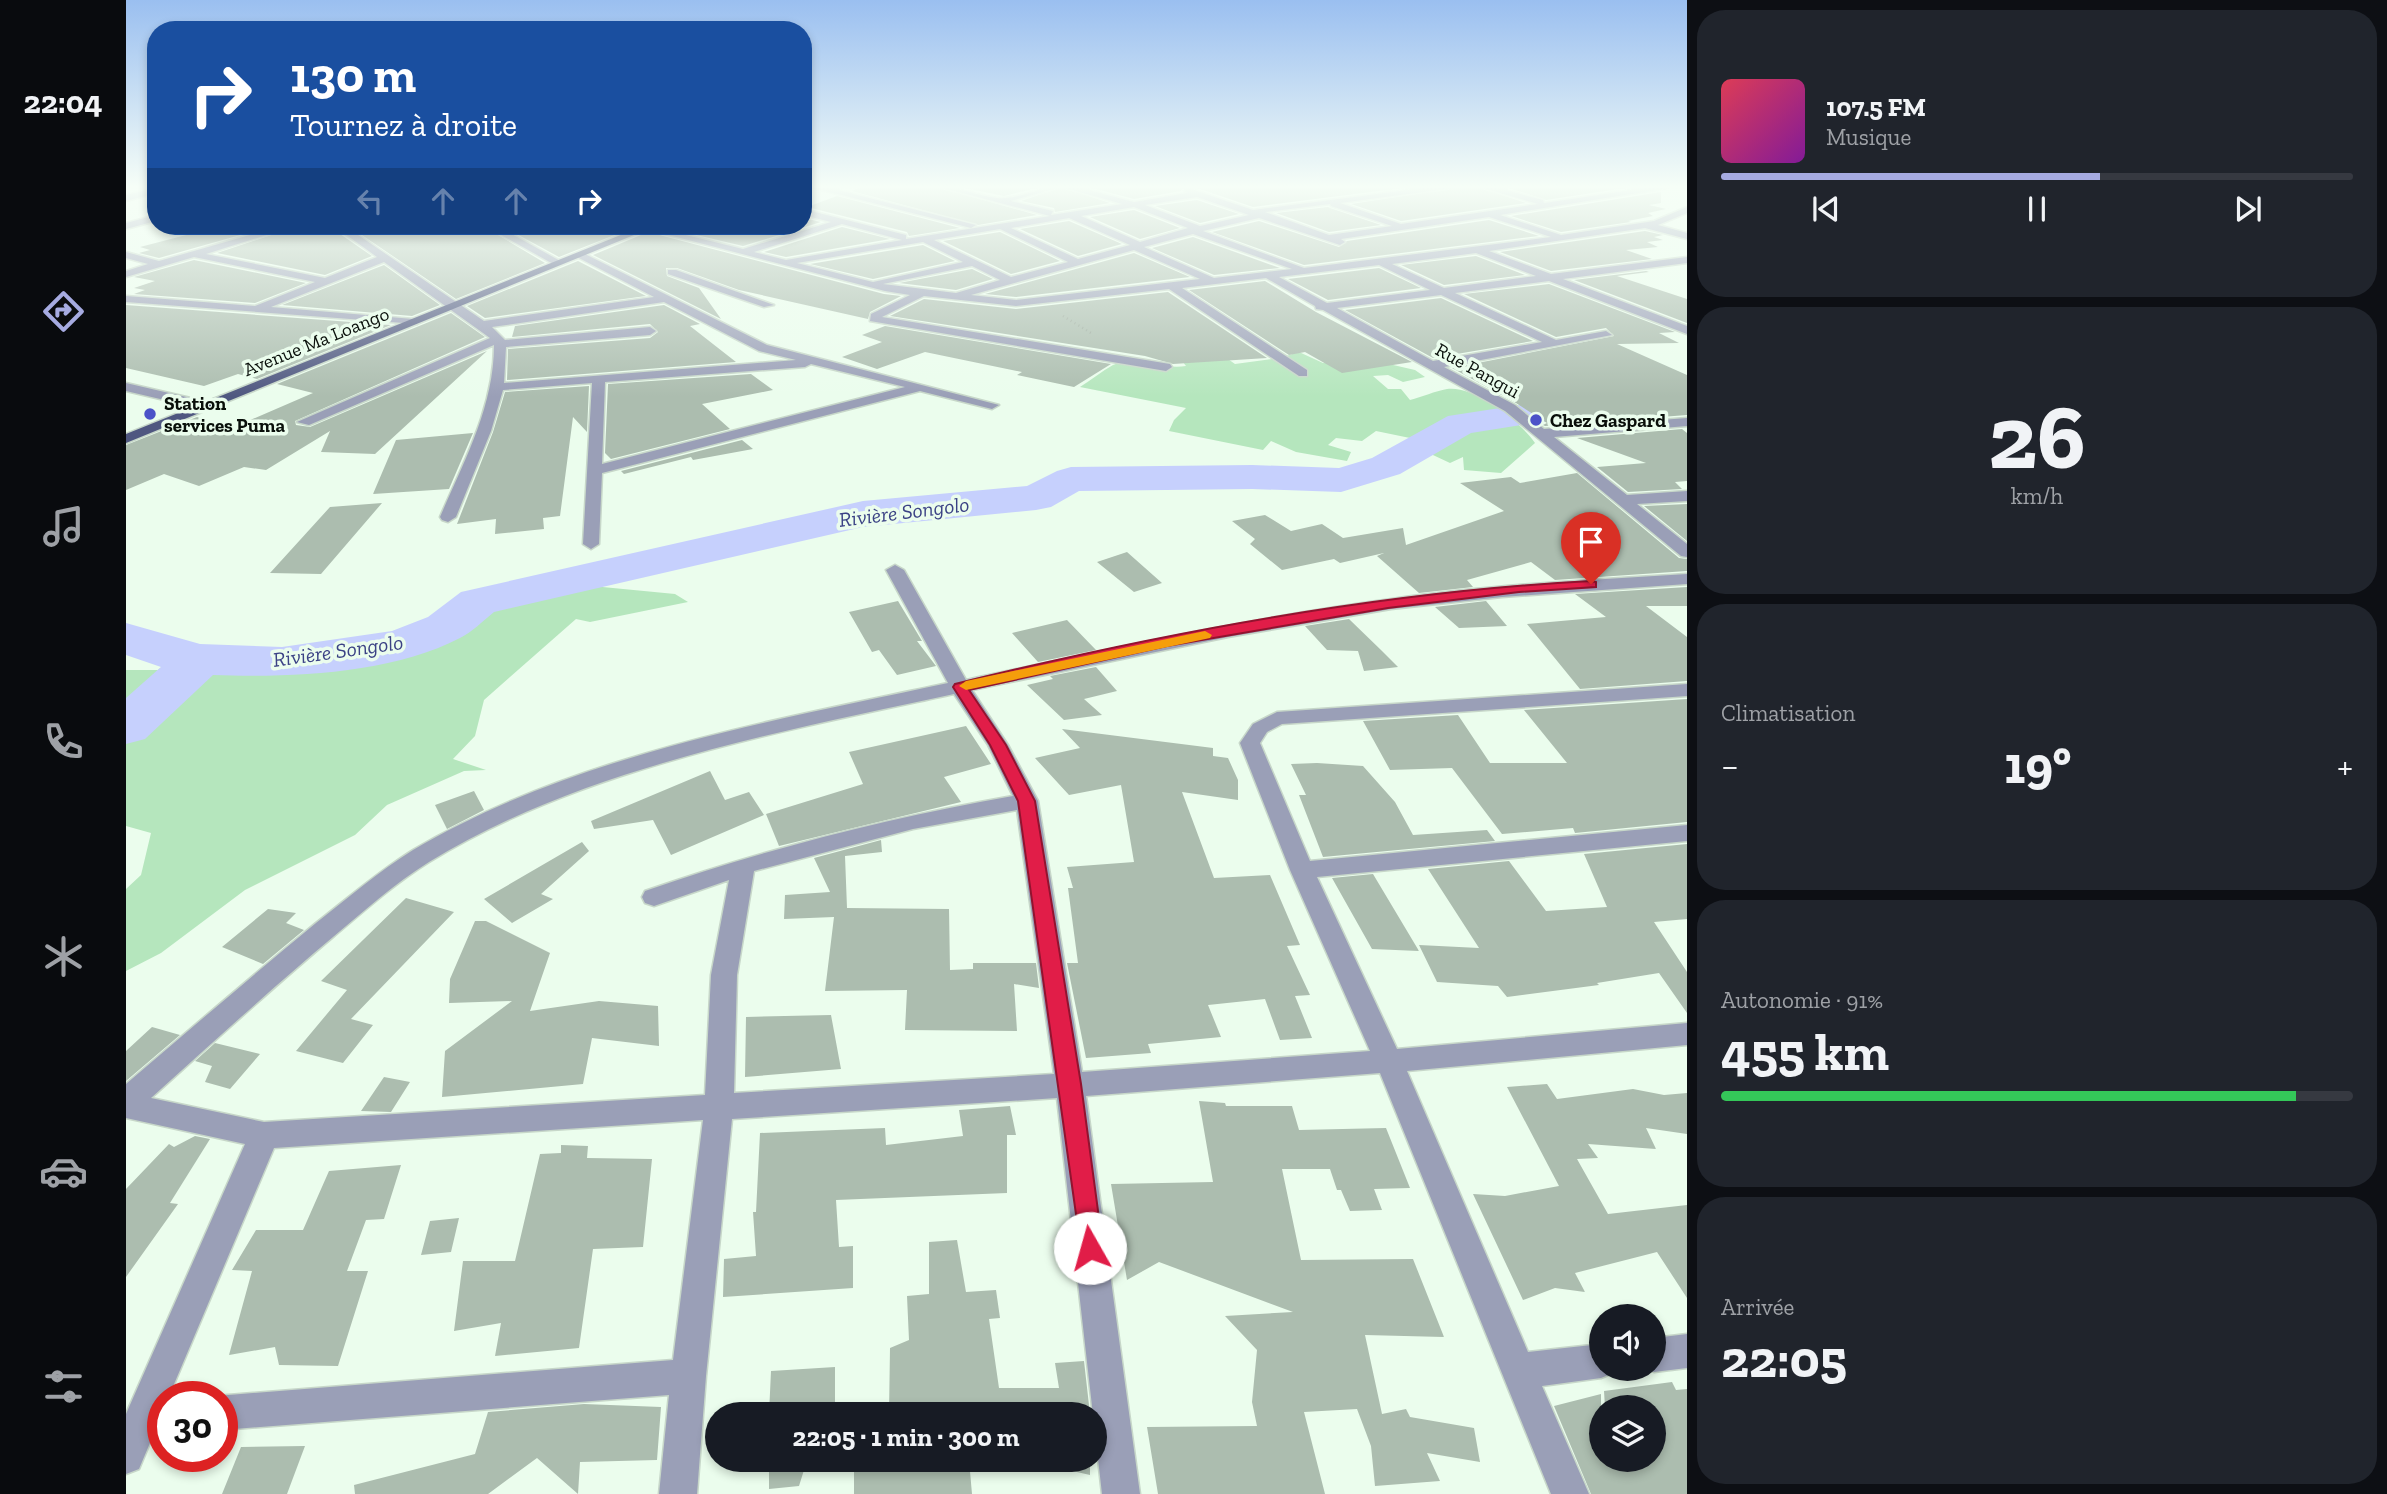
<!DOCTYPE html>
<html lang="fr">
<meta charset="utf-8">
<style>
:root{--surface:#171b24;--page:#20242c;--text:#f1f3f6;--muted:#9ea1a6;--line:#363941;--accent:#a6abe1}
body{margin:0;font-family:"Zilla Slab",serif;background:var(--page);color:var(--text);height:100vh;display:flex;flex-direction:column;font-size:26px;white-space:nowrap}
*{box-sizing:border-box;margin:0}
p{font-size:23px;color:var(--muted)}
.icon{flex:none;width:38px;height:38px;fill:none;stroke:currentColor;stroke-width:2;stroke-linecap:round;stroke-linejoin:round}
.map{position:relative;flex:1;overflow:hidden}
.details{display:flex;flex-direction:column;gap:10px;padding:10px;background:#0d0f14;width:700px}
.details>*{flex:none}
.hud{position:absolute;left:21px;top:21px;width:665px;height:214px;border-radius:28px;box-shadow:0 4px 10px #0003;background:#1a4fa0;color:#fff;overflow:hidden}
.controls{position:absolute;left:1463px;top:1304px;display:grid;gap:14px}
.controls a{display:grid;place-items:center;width:77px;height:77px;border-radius:50%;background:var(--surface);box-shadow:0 4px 10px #0003;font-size:35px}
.speed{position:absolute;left:21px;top:1381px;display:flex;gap:14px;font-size:35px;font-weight:700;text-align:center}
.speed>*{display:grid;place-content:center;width:91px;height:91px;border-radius:50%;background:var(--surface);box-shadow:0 4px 10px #0003;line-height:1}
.speed .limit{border:10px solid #d22;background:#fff;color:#111}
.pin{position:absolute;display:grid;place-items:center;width:60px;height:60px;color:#fff;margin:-72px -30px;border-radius:50% 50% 50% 0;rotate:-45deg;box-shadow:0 0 7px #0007}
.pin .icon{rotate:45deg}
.me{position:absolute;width:77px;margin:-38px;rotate:353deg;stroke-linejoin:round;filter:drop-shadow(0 0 5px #0008)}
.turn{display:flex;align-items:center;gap:24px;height:147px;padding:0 28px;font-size:32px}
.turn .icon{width:91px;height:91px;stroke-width:2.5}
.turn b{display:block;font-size:49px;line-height:60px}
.lanes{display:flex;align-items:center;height:66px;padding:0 28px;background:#0003;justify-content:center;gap:35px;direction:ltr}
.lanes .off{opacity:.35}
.big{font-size:52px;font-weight:700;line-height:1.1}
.details .card{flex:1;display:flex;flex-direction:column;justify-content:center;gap:10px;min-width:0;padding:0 24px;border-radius:28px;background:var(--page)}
.details .dial{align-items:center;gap:0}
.dial b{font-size:91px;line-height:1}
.song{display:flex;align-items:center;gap:21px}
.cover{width:84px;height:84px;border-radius:10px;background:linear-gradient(135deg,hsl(350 70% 55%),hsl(290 70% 35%))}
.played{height:7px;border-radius:4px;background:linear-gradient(90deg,var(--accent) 60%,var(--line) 60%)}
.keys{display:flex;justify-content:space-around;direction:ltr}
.heat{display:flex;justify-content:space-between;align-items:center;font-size:38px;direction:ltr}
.charge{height:10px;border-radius:5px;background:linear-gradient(90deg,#34c759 91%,var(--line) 0)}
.trip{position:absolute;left:579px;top:1402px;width:402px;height:70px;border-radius:35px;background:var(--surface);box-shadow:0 4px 10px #0003;font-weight:700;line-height:70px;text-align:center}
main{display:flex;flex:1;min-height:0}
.dock{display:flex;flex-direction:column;width:126px;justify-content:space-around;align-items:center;background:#090b0e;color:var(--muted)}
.dock .icon{width:49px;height:49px}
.dock .selected{color:var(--accent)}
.dock b{font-size:32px;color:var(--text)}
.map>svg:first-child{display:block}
.green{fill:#b5e6bd}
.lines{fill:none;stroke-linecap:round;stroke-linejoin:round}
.river{fill:#c6d0fd;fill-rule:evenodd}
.building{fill:#acbdaf}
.minor-casing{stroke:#c7d7c9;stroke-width:3}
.major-casing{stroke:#c7d7c9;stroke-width:3}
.path{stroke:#9ca99d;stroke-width:2.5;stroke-dasharray:1 3.5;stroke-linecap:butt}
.minor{fill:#9a9fb7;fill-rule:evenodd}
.major{fill:#4f5780;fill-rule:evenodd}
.route{fill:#e11d48;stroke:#92132f;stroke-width:2}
.slow{fill:#f59e0b}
.poi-dot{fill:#4b52c8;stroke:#ebfded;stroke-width:2.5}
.labels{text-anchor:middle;stroke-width:7;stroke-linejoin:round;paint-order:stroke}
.far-street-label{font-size:19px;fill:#090f0a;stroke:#ebfded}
.far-poi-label{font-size:19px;font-weight:bold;fill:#090f0a;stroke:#ebfded;text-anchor:start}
.far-water-label{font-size:21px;font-style:italic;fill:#3b4285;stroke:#ebfded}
</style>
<main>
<nav class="dock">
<b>22:04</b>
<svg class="icon selected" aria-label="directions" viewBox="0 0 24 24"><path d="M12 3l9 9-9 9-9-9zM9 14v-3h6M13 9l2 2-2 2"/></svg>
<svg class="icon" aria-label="music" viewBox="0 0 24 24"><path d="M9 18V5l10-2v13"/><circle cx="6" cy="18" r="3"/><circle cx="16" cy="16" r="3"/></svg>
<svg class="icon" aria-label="phone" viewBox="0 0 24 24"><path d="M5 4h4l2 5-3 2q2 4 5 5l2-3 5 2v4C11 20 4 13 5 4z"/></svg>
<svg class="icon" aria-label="climate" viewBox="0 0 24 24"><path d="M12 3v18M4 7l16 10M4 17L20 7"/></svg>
<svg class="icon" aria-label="car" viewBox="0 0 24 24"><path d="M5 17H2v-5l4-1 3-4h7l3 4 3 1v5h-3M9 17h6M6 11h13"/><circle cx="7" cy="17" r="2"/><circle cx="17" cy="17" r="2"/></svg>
<svg class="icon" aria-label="filters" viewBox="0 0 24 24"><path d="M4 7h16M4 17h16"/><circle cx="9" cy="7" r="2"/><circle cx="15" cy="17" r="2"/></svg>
</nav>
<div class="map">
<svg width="1561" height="1494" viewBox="0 0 1561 1494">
<rect width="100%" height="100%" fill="#ebfded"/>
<path class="green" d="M1082,345l27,19 45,-6 19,-6 24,11 44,-4 48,11 10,7 -22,5 -15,-7 -15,1 15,13h13l9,11c12,-3 25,-9 37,-11 27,-4 74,33 88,54l-34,30 -37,-3 -1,-13 -13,6 -32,-15 -10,5 -12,-3 14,-12 -34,-7 -14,10 -26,-3 -8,7 23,7 -4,9 -51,-9 -25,-11 -8,9 -94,-19 5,-11 12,-12 -106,-21c11,-7 22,-16 33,-22 18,-8 52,5 73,1l-6,-8z
M435,583l114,11 13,8 -98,20 -14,-3 -92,81 -9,36 -22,23 33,11 -22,1 -77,34 -32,30 -110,55 -84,63 -35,18v-82l15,-14 10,-42 -25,-7v-156h32l20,-16 66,6 143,-15 65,-22 40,-26z"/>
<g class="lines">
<path class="river" d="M1561,379v20l-216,34 -71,41 -59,18 -89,-3 -173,2 -28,16 -15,3 -173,17 -369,85c-11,9 -22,20 -34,26 -69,36 -171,40 -247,37l-68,64 -19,5v-46l35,-31 -35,-12v-32l74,21 82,3 110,-16 36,-14 33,-25 402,-91 164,-15 30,-15 14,-4 181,-2 87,3 33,-10 76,-42z"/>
</g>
<path class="building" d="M733,188h82l96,27 -59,10 -126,-34z
M839,188h72l-33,8z
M933,188h5l46,15 -55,9 -1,-4 -33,-7z
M966,188h91l-2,3 -47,8z
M1071,188h205l-149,19z
M1329,188h26l45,15 -125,18 -50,-17z
M1383,188h116l-79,12z
M1535,192v11l-12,2 17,4 -18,4 5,3 -25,5 3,1 -70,10 -50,-16z
M711,196l123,32 -51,8 -2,-4 -100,-25z
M1071,200l42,14 -39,9 -45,-17z
M1202,207l2,1 51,17 -52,7 -53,-19z
M1008,210l46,18 -40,11 -50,-22z
M677,218l18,4 -78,24 -84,-20h144z
M1363,220l50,16 -235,29 -92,-33 47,-11 80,26 8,-6z
M943,221l53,23 -44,12 -58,-27z
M95,226h51l-113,32 -20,-5 11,-3 -10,-3z
M172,226h24l18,8 32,22 -47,19 -108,-22z
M254,226h103l62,37 -89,36 -100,-68z
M376,226h129l1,2 -73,29z
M716,227l48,12 -104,18 -22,-5z
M1519,231l18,4 -9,2 9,3 -16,2 11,5 -32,3 26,9 -101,12 -51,-19z
M522,232l236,62 17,2 -31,16 -2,7 -129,-29 -62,-22h-11l1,8 32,12 22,31 -128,-64z
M874,232l60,29 -49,13 -68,-33z
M1067,237l87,31 -66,7 -62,-27z
M797,245l32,16 -82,18 -63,-15z
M1008,253l56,24 -174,20 -31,-3z
M1350,256l49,19 -81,10 -43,-20z
M68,260l112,23 -51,20 -121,-9 11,-4 -11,-2 21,-7 -21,-4z
M452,261l68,35 -161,22 -18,-12z
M258,265l56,40 -28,11 -130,-11z
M1253,268l42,20 -93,12 -40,-21z
M846,269l21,10 -37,11 -57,-7z
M1520,271l3,1 -32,4 70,23v24l-113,-43z
M1139,281l51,31 96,50 -70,11 -37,-21 -16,3 -100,-65z
M1423,284l126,48 -16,1 20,10 -62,1 70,31v40l-142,11 -2,-1 4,-2 -31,-20 -64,-35 162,-32 -8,-8 -50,9 -92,-43z
M1042,292l99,66 -94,6 -28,-8 -255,-40 34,-17 92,10z
M1315,298l92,43 -100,17 -88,-48z
M0,305l265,20 -134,54 -19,-5 -34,12 -78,-18z
M538,305l36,19 -10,2 46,36 -229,18 1,-31 142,-11 8,-6 -8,-8 -138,13 3,-11z
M325,313l34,24 -190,84 1,4 14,2 177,-76 -112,103 -54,-2 9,-21 -64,39 -22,-3 -45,19 -35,-12 -38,16v-45l71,-28 37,10 79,-34 -36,-9z
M759,326l226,38 -37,23 -57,-12 5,-3 -97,-20 -48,17 -35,-12 40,-15 -20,-7z
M625,374l22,16 -71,14 28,25 -119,30 -6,-6 3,-69z
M463,386l-2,46 -14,-15 -13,99 -17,2 1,11 -49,5 1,-15 -39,5 36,-92 12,-40z
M1556,429l5,4v48l-12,1 7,7 -54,3 -31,-25 49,-4 -69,-25z
M347,433l-24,56 -76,5 23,-54z
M616,440l11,9 -60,11 -2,-3 -67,17 -3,-3z
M1451,473l102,85 8,1v12l-132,9 -24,-18 -64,18 6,7 -54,6 -42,-37 7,-3 -44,10 -6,-4 -52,11 -32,-26 5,-5 -23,-18 33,-6 26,16 31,-7 21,14 60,-10 3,17 98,-34 -44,-28 51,-6 9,6z
M256,503l-61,71 -51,-1 60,-66z
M1561,504v37l-43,-35z
M1001,552l35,31 -28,9 -37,-30z
M1561,587v19h-41l41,31v44l-107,8 -53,-65 79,-7 -31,-23z
M772,601l24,40h-5l19,25 -39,9 -18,-25 -7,2 -23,-40z
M1360,601l21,25 -48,2 -24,-21z
M1223,619l33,32 16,16 -34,4 -6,-20 -31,-1 -22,-24z
M941,620l29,30 -58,12 -26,-29z
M970,667l21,24 -33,8 18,16 -38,5 -37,-35 26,-6 -3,-3z
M1561,699v123l-112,11 -2,-5 -71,6 -50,-66 -62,2 -27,-49 95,-6 32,48h77l-43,-53z
M840,726l25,38 -47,13 17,25 -182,44 -13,-32 97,-30 -14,-32z
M936,729l151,19v8l15,2 10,22v20l-56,-8 32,86 56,-3 30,70 -13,1 23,49 -15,1 17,42 -32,2 -15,-41 -57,6 13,32 -73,7 3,9 -65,5 -19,-95h11l-10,-75h5l-6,-21 67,-5 -13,-77 -52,10 -34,-37 45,-10z
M1191,763l46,3 32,36 18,33 74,-5 8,11 -172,16 -24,-62h7l-15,-31z
M584,771l15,29 24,-8 15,23 -93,40 -18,-35 -59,9 -3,-8z
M348,791l10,19 -37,19 -12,-24z
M755,840l1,12 -37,4 2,52 102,1 1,61 23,-1v-6h63l3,25 -25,-4 3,47 -112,-1 2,-40 -82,1 9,-74 -50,2 1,-24 45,-3 -16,-34z
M456,842l7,9 -48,43 12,5 -41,24 -28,-24z
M1561,844v75l-33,3 33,50v41l-28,-40 -62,10 2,2 -92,12 -9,-11 -61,-4 -18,-37 60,3 -51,-79 81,-8 37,50 61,-4 -23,-53z
M1247,874l46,77 -47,-2 -40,-71z
M280,898l48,14 -103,107 22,6 -30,38 -47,-12 51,-61 -26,-9z
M142,909l28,4 -10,10 18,7 -41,34 -41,-17z
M349,921h11l64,32 -20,58 69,-10 59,5 1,40 -67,-8 -9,46 -141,13 3,-46 67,-50 -63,2 1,-24z
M705,1015l10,54 -96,8 1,-60z
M26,1027l28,8 -54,46v-30z
M89,1043l45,11 -30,35 -25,-7 7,-16 -17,-5z
M258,1077l26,5 -19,30 -30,-1z
M1421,1084l10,15 76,-10 31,6 23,-2v41l-41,-6 10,21 -68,-5 10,14 -21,1 31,55 79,-9v93l-30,-46 -82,21 10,19 -30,-4 -32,12 -50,-106 32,2 54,-10 -52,-99z
M1073,1101l26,2 1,3h66l7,24 87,-2 24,60 -36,1 8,21 -32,1 -9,-21h-4l-7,-21h-48l19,91 112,-1 31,78 -79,-2 17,79 24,-5 4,8 64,11 6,34 -53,-9 13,28 -65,5 -4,-40 -14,-37 -53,3 21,82h-167l-11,-67 110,-1 -5,-24 5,-52 -32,-34 68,-4 -134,-50 -32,18 -16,-96 102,-2z
M884,1106l6,29h-9v58l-171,7 3,47 14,-1v42l-130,9 1,-38 32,-3 -3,-44h3l4,-79 125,-5 1,17 77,-9 -4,-26z
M69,1136l15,3 -40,64 8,1 -52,73v-88l43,-45 5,3z
M435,1145l27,1 -1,12 65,1 -9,88 -50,2 -14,99 -84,8 6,-33 -47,8 9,-70h52l25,-107 21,-1z
M275,1165l-17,54 -18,1 -19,51h21l-30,95 -59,-1 -4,-18 -46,8 23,-84 -20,-1 24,-40h47l26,-59z
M333,1218l-8,34 -30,3 9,-34z
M831,1240l9,52 30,-2 4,28 -11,1 10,69h60l-4,-25 29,-2 6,53h-201l1,-66 19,-8 -2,-44 22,-2v-52z
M709,1367v47h-66l2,-43z
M1546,1382l4,8 11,-1v105h-96l-37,-88 47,-12v66h53v-53h-49l-1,-16z
M458,1404l77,3 -4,53 -77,2 -2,32 -41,-36 -49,36h-133l-1,-9 121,-31 13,-42z
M179,1446l-18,48h-65l19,-47z
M643,1460h66v4l-31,6 -5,16 -30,3z
M728,1460h115l3,34h-118z
M917,1460h47v15l-48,-11z"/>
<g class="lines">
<defs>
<path id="minor" d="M30,188v5l-30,8v-6z
M688,188h16l146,37 -5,3z
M817,188c19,0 36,8 54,10 19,2 40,-10 60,-10l-46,13 42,10 -2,4 71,-11 -56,-16h15l53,14 53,-9 -3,-2 4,-3 65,22 171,-22h29l-113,15 61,21 137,-20 -55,-16h15l45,12 1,3 101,-15h23l-168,27 61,20 93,-14 33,-14v6l-29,12 29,8v6l-42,-11 -156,23 62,23 136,-17v6l-124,16 124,47v8l-138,-53 -94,12 101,47 50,-9 6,4 -168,32 71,38 29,24 143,-11v8l-133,11 73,58 60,-4v10l-50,3 50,40v13l-6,-1 -176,-145 -182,-101 -7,-1 -1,-3 -49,-28 -84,10 125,82v6h-8l-130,-87 -153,17 -92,-10 -42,21 288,47 2,3 -6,4 -296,-50 1,-7 39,-19 -25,-4 -251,-65h15l94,23 88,-27 -28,-7v-6l103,26v4l144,-23zM1071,197l52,18 -49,11 -55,-21zM1204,204l1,2 61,20 -63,9 -64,-23zM1008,207l54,21 -48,14 -59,-26zM1363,217l62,20 -247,31 -101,-37 56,-13 81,27 5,-3 -4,-3zM943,218l61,27 -52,14 -67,-31zM716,224l60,16 -116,20 -32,-8zM874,229l68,33 -57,15 -77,-37zM1067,234l99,35 -78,9 -70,-31zM797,242l40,20 -90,20 -76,-19zM1008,250l66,29 -184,21 -45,-5zM1350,253l60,23 -92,12 -52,-24zM1253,265l51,25 -103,13 -48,-26zM846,266l28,14 -44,13 -73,-9zM1315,295l101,47 -109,19 -96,-53z
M30,215v6l-30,8v-6z
M155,226h14l-89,28 119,24 52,-21 -43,-31h11l139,95 170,-24 -77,-40 4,-5 186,93 232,60 -7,4 -72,-18 -318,82 -3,71 -8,5 -8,-5 9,-161 -89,7 -12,41 -35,86 -8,5 -6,-2 -2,-3c24,-56 54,-110 54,-172l-185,80 -12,-3 193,-84 -106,-76 -113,45 142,12 4,1v4l-291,-22v-6l129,10 60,-24 -121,-25 -68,20v-6l22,-7 -22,-6v-6l33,9zM538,302l95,49 37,9 -292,23 2,-36 144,-12 6,-4 -6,-4 -145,13 -13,-13zM685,364l94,23 -303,77 3,-82 200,-15z
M359,226h12l67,37 -9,2z
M542,270h8l98,35 -10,2 -96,-33z
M0,383l86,20 2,3 -7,4 -81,-19z
M769,565l9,5 62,110c141,-30 282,-62 426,-81 98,-14 196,-19 295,-25v10l-185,13 -111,12 -163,28 -256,53 36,55 30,56 44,271 288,-21 -80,-181 -50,-127 13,-19 24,-12 410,-28v12l-405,28 -15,8 -7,11 50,118 377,-36v16l-370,36 80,172 290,-26v22l-280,26 121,281 73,-8v24h14l-2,5 -12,5 -59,8 47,108h-38l-171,-421 -294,23 54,398h-38l-45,-396 -325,21 -26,257 -9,118h-38l10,-99 -447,35v-34h-6l457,-36 30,-240 -429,28 -105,248h-6v16l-24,57 -13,5v-60l119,-270 -119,-26v-34c63,-54 126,-108 190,-161 32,-25 63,-52 97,-73 158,-94 358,-129 535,-167l-62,-113zM828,694l34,51 25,51c-125,22 -247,53 -368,95l-3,6 3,6 9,3 75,-26 -18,95 -6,120 -441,27 -113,-24c60,-54 120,-109 182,-161 31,-26 61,-53 96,-75 150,-93 354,-131 525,-168zM891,810l37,264 -320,19 3,-118 17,-104 159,-42z
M1561,1334v34l-33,4 -9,-4h9v-30z"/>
<path id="major" d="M517,226h13l-530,217v-9z"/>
</defs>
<use href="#minor" class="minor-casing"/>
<use href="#major" class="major-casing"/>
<path class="path" d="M937,316l28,17"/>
<use href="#minor" class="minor"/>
<use href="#major" class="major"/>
</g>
<linearGradient id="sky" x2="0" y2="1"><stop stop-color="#9abff0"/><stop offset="0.47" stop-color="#f6fef7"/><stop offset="1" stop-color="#f6fef7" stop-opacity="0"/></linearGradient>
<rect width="1561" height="397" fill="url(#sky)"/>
<path class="route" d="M1465,581l5,1v5l-77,5 -131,16 -221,38 -198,44 37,55 29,56 46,283 22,164 -4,9 -9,3 -8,-3 -64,-456 -28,-56 -37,-58 2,-3c206,-51 424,-92 636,-103z"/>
<path class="slow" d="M1079,631l7,4 -2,3 -244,52 -7,-4 7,-5z"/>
<g class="poi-dot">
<circle cx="24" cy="414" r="7"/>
<circle cx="1410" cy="420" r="7"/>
</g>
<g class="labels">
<g class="far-street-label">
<text transform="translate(190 341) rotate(-22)" y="7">Avenue Ma Loango</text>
<text transform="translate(1352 370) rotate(29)" y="7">Rue Pangui</text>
</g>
<g class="far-poi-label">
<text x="38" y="410">Station<tspan x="38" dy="22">services Puma</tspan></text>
<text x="1424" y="427">Chez Gaspard</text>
</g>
<g class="far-water-label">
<text transform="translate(778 512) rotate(-7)" y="7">Rivière Songolo</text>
<text transform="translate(212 651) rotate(-8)" y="7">Rivière Songolo</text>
</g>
</g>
</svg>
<div class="controls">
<a><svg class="icon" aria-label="sound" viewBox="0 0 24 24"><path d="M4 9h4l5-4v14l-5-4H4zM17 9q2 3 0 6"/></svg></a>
<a><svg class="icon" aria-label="layers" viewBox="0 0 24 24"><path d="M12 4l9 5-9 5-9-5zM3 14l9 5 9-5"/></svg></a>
</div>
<div class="speed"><div class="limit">30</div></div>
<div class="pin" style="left:1465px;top:584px;background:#d93025"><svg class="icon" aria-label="arrive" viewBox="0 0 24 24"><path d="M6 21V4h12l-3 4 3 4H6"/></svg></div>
<svg class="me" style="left:964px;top:1248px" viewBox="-20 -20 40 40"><circle r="19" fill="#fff"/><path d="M0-13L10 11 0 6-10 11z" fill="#e11d48"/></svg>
<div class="trip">22:05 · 1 min · 300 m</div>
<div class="hud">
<div class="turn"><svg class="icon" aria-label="right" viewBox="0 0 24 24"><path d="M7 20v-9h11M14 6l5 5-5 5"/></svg><div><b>130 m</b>Tournez à droite</div></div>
<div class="lanes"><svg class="icon off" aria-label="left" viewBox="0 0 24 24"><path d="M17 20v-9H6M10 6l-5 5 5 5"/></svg><svg class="icon off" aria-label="ahead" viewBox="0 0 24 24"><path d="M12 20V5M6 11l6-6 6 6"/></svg><svg class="icon off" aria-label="ahead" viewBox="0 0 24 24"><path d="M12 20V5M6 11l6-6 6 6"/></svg><svg class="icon" aria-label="right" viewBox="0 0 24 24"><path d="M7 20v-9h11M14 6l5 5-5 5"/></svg></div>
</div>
</div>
<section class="details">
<div class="card">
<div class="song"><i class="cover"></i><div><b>107.5 FM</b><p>Musique</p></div></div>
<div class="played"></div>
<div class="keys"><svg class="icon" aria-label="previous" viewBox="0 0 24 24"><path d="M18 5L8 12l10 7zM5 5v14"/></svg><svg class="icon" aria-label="pause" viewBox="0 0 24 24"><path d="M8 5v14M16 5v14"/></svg><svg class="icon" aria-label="next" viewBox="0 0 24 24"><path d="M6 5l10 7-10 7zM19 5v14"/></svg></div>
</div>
<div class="card dial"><b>26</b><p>km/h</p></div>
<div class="card"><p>Climatisation</p>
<div class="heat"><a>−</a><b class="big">19°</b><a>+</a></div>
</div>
<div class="card"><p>Autonomie · 91%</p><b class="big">455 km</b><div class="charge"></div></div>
<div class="card"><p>Arrivée</p><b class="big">22:05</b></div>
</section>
</main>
